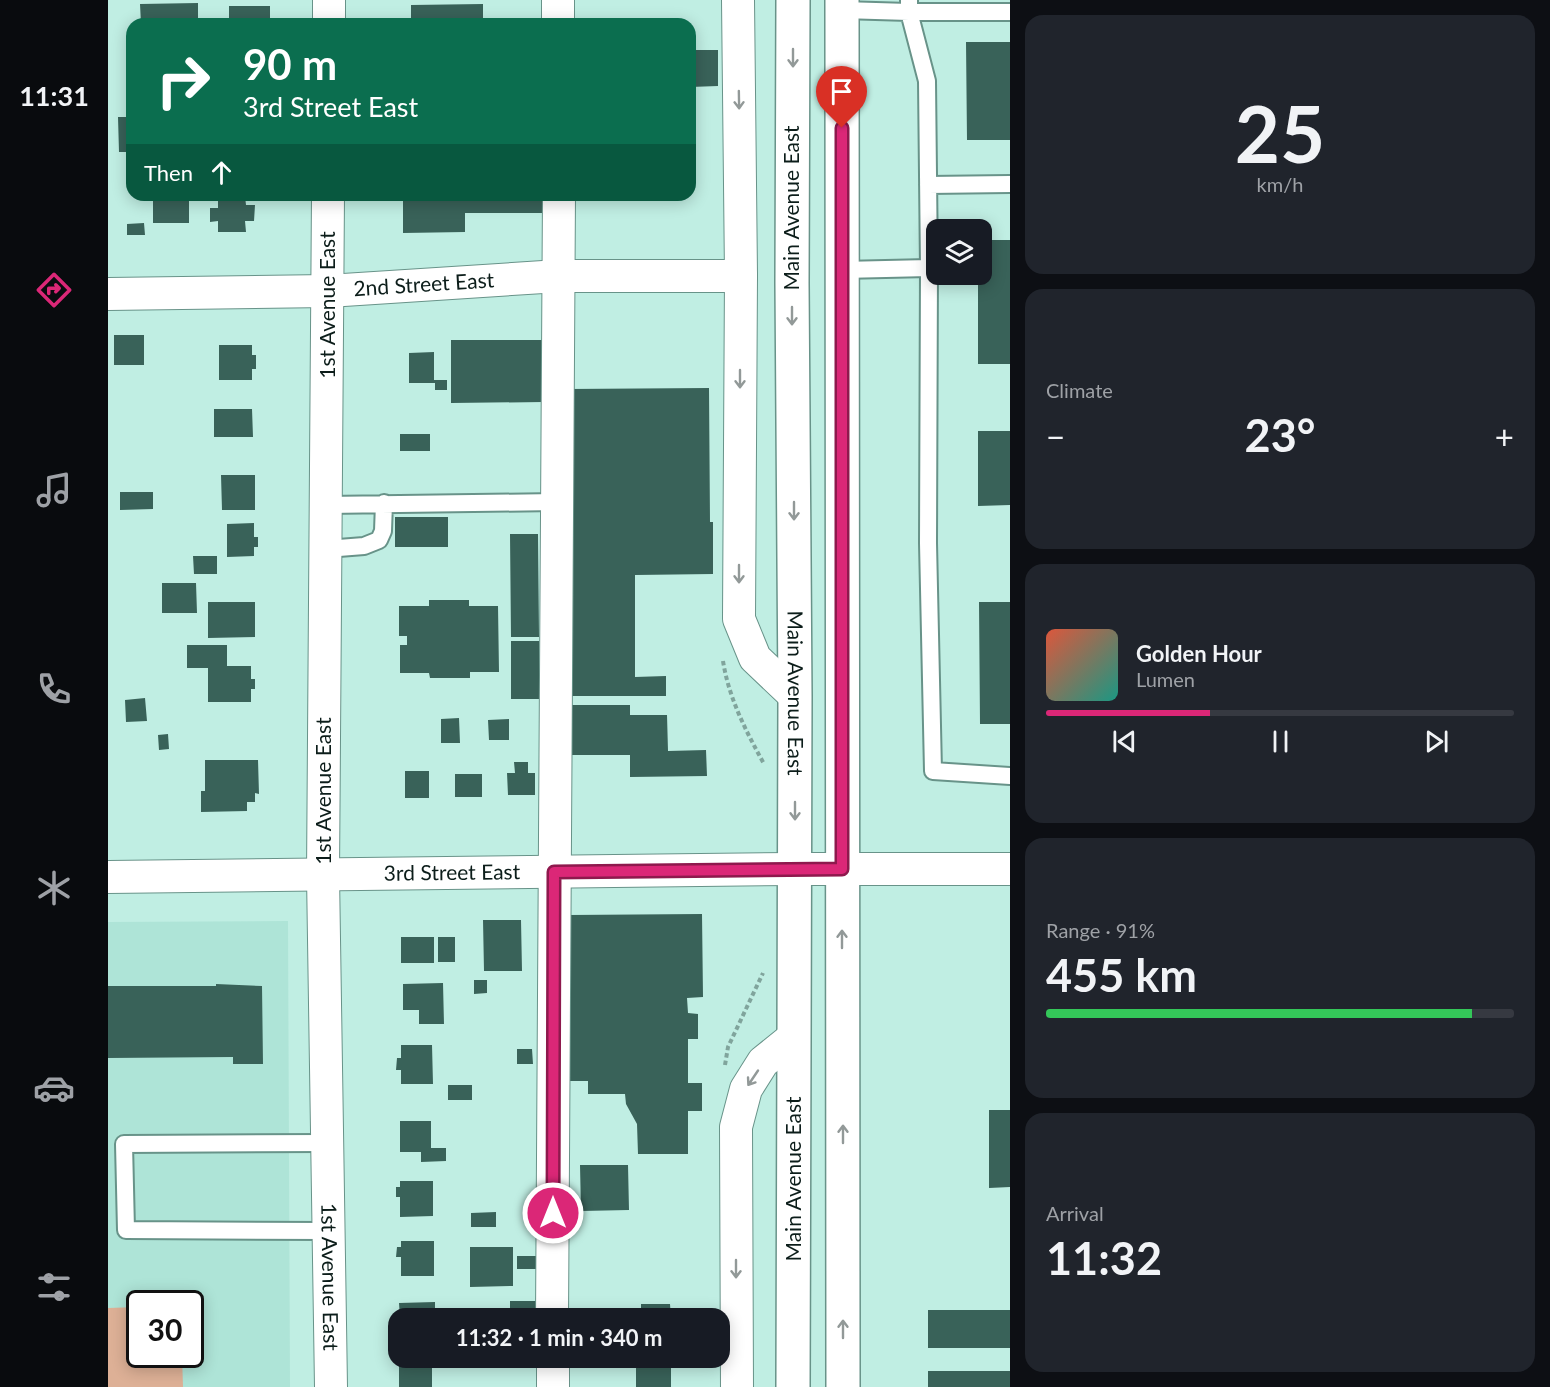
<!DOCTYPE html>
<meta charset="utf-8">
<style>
:root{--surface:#171b24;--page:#20242c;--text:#f1f3f6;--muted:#9ea1a6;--line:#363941;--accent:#db2777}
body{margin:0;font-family:Lato,sans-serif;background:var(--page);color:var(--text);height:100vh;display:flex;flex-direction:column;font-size:22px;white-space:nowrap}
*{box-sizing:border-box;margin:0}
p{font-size:20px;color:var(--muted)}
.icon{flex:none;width:33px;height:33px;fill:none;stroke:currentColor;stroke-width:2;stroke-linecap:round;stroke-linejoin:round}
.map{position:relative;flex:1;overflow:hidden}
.details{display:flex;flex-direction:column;gap:15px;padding:15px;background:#0d0f14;width:540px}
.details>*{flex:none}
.guide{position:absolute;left:18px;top:18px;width:570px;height:183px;border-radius:18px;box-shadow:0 3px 15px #0003;background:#0b6e4f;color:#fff;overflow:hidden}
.tools{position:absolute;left:818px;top:219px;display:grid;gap:12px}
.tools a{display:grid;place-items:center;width:66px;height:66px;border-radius:12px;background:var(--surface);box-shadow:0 3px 15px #0003;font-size:30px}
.speed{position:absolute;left:18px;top:1290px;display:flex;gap:12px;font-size:30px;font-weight:700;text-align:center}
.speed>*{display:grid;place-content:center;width:78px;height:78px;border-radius:50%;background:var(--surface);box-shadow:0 3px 15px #0003;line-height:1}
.speed .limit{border:3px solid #111;border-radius:9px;background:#fff;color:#111}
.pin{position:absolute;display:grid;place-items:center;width:51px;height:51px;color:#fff;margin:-62px -26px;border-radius:50% 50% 50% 0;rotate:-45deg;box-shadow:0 0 6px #0007}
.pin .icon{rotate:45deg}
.me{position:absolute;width:66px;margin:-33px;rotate:0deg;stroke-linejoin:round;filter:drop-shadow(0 0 4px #0008)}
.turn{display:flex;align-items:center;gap:21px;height:126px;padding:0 18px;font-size:27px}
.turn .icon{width:78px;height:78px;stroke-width:2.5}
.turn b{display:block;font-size:42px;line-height:51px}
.then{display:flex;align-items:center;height:57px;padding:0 18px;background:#0003;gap:12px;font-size:22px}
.big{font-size:45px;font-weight:700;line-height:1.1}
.details .widget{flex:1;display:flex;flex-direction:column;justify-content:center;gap:9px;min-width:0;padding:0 21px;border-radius:18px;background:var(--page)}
.details .dial{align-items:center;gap:0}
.dial b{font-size:78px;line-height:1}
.song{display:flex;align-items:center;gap:18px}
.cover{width:72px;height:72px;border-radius:9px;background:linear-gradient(135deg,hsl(10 70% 55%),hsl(170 70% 35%))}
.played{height:6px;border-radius:3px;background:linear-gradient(90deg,var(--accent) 35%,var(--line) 35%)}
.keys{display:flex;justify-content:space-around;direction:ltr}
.heat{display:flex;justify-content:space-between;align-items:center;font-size:33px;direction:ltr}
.charge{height:9px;border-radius:4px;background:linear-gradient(90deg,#34c759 91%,var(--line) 0)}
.trip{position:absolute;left:280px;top:1308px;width:342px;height:60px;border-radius:18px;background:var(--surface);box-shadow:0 3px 15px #0003;font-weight:700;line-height:60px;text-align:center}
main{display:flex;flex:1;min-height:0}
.dock{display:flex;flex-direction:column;width:108px;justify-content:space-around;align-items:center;background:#090b0e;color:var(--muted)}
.dock .icon{width:42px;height:42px}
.dock .current{color:var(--accent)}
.dock b{font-size:27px;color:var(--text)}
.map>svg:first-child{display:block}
.built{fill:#aee4d7;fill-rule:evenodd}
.green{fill:#ddb096}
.building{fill:#396259}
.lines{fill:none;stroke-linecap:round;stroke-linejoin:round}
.service-casing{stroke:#689389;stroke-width:20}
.minor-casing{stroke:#689389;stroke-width:34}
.primary-casing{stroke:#689389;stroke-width:36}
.path{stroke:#80a49c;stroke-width:4;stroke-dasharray:4.5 3;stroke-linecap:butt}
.service{stroke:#fff;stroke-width:16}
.minor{stroke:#fff;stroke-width:32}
.primary{stroke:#fff;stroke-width:33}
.oneway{stroke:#929998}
.route-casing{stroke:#8e194d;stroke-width:15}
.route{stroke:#db2777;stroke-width:10}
.labels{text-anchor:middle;stroke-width:6;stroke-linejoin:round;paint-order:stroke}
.street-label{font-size:21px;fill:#0c1d1a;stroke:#fff}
</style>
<main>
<nav class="dock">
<b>11:31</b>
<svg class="icon current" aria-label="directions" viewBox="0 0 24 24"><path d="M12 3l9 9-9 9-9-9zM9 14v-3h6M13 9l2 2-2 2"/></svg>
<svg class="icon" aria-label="music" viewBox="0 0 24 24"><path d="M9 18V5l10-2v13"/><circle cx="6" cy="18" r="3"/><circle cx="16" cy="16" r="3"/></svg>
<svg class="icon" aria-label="phone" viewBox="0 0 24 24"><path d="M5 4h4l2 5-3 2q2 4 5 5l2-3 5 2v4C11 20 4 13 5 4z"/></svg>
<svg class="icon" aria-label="climate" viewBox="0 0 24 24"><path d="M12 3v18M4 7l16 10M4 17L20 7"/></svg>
<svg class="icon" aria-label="car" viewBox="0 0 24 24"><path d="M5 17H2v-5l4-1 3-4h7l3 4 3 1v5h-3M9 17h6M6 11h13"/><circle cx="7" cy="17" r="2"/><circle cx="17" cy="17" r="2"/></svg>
<svg class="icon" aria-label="filters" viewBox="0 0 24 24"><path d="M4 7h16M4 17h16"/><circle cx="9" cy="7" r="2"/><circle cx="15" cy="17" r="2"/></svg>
</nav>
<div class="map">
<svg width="902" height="1387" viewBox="0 0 902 1387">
<rect width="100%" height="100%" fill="#c0eee3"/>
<path class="built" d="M180,921l2,466h-182v-465zM32,1304h50v50h-50z"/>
<path class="green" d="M31,1307l1,47 42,1 1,32h-75v-79z"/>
<path class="building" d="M90,3v20l-57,1 -1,-20z
M375,4v20h-72v-19z
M121,6h41v15h-9v3h-32z
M858,42h44v98h-43z
M582,50h28v36l-28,1z
M10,117h14v35h-13z
M45,195h36v28h-36z
M295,195h139v18h-77v19l-62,1z
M110,196h27l1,9h9l-1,16h-9l1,11h-28v-11l-8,1v-14h8z
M36,223l1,12h-18v-11z
M873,240h29v124h-32v-90h3z
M6,335h30v30h-30z
M343,340h92v62l-92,1z
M111,345h33v10h4v14h-4v11h-33z
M326,352v28h13v10h-12v-7h-26v-30z
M601,388l1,134h3v52l-78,1v102l31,-1v20h-96l-2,-307z
M106,409h38l1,28h-39z
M870,431h32v74l-32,1z
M292,434h30v17h-30z
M113,475h34v35h-33z
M12,492h33v17l-33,1z
M287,517h53v30h-53z
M146,523v14h4v10h-4v9l-27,1v-33z
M402,534h28l1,103h-28z
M85,556h24v18h-23z
M54,583h34l1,30h-35z
M321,600h40v6h29l1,66h-29v6h-40l-1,-5h-29v-28h7v-9h-8v-30h30z
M100,602h47v35l-47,1z
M871,602h31v122h-30z
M403,641h28v58h-28z
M79,645h40v21h24v13h4v10h-4v13h-43v-34h-21z
M37,698l2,23 -21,1 -1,-22z
M460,705h62v10h37l1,36 38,-1 1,26 -77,1v-22h-62z
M351,718l1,25h-19v-24z
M401,719v21h-20l-1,-20z
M60,734l1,15 -10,1 -1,-15z
M97,760h53l1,34 -4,-1v9h-8v9l-46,1v-21h4z
M406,762h14v11h7v22h-27l-1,-22h8z
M297,771h24v27h-24z
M347,774h27v23h-27z
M594,914l1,83 -16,1 1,15 10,1v25h-10v44h14v28h-14v43h-50l-1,-30 -11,-20 -1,-10h-37v-13h-19v-166z
M375,920h38l1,51h-38z
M293,937h33v26h-33z
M330,937h17v25h-17z
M366,980h13v13l-13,1z
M335,983l1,41h-25v-14h-16v-26z
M108,984l46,2 1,78h-30v-7l-125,1v-72h108z
M293,1045h31l1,39h-32v-14h-5l1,-12h4z
M409,1049h15l1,15h-16z
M340,1085h24v15h-24z
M881,1110h21v77l-21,1z
M292,1121h31v27h15v13l-25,1v-10h-21z
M472,1165h48l1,45 -48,1z
M292,1181h33v35l-33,1v-20h-4v-10h4z
M388,1212v15h-25v-14z
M293,1241h33v35h-33v-19h-5l1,-10h4z
M362,1247h43v39l-43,1z
M409,1256h20v13h-20z
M402,1301h28l1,17h-29z
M327,1302v16h-35l-1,-15z
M533,1304h29l1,14h-30z
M820,1310h82v38h-82z
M528,1363h35v24h-35z
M291,1366h33v21h-33z
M820,1371h82v16h-82z"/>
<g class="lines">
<defs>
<path id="service" d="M801,0v12h101
M734,10l67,2 18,69 2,187 -1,275 5,228 77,5
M820,185l82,-1
M734,270l87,-2
M218,505l231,-3
M218,549l38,-3 15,-6 4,-9 1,-28
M219,1143l-203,1 2,86 202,1"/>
<g id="minor">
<path d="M450,0v24"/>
<path d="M630,0l3,276 -2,343 16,39 40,38"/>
<path d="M221,24v-24"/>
<path id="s1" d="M220,195l-5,680 8,512"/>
<path id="s2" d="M0,294l220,-3 231,-15h182"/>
<path id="s3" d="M0,877l686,-8h216"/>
<path d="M444,1318l7,-1123"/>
<path d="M445,1358v29"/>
<path d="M629,1387l-1,-260 10,-38 17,-27 31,-25"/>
</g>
<g id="primary">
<path id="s4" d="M685,0l-1,283 3,413 -2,691"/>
<path d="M734,0l1,1387"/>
</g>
</defs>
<use href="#service" class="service-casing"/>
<use href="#minor" class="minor-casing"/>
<use href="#primary" class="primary-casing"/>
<path class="path" d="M615,661c6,38 23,70 41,103
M617,1065l3,-18 35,-74"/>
<use href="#service" class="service"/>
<use href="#minor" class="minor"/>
<use href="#primary" class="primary"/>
</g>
<defs><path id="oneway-shaft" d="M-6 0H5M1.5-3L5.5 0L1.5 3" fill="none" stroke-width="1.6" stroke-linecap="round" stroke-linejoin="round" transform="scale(1.5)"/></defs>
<g class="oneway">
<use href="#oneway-shaft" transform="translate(685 58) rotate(90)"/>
<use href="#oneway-shaft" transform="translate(631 100) rotate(89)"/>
<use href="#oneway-shaft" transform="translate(684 316) rotate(90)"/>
<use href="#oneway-shaft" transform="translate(632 379) rotate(90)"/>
<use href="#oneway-shaft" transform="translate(686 511) rotate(90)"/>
<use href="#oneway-shaft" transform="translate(631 574) rotate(90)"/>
<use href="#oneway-shaft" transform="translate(687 811) rotate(90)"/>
<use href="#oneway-shaft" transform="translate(734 939) rotate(-90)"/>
<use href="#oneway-shaft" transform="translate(645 1078) rotate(124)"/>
<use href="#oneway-shaft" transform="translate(735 1134) rotate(-90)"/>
<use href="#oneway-shaft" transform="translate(628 1269) rotate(90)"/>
<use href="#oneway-shaft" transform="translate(735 1329) rotate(-90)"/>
</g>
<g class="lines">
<defs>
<path id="route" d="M445,1213l1,-341 288,-3v-741"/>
</defs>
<use href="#route" class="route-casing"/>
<use href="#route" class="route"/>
</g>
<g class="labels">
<g class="street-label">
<text transform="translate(684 208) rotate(-90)" y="7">Main Avenue East</text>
<text dy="7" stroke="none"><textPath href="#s2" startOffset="316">2nd Street East</textPath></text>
<text transform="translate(220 305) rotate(-90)" y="7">1st Avenue East</text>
<text dy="7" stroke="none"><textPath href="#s4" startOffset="693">Main Avenue East</textPath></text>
<text transform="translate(216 791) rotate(-90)" y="7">1st Avenue East</text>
<text dy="7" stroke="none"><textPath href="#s3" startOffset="344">3rd Street East</textPath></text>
<text transform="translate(686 1179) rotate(-90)" y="7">Main Avenue East</text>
<text dy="7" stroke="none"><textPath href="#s1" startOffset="1082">1st Avenue East</textPath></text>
</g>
</g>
</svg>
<div class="tools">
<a><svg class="icon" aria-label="layers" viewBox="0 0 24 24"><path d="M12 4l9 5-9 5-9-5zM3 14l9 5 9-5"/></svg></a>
</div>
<div class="speed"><div class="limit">30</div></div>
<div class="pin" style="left:734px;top:128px;background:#d93025"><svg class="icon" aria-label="arrive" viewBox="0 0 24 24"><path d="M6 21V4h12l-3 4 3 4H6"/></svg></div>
<svg class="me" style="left:445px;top:1213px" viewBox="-20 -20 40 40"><circle r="17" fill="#db2777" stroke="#fff" stroke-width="3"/><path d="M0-11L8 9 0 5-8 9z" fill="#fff"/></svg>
<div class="trip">11:32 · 1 min · 340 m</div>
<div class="guide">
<div class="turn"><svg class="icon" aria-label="right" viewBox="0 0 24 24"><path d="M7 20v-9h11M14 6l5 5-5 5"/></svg><div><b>90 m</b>3rd Street East</div></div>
<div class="then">Then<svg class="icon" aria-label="ahead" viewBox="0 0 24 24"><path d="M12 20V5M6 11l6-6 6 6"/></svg></div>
</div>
</div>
<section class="details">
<div class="widget dial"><b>25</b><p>km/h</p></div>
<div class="widget"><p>Climate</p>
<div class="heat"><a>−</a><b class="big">23°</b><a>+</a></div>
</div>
<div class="widget">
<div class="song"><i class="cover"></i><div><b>Golden Hour</b><p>Lumen</p></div></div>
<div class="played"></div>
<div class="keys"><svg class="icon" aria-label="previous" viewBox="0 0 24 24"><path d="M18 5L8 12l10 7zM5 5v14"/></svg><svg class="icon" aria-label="pause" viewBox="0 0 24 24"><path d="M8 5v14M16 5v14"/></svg><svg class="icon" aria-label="next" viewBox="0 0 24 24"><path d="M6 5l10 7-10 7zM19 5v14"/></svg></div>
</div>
<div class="widget"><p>Range · 91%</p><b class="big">455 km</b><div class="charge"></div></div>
<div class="widget"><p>Arrival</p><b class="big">11:32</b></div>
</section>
</main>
